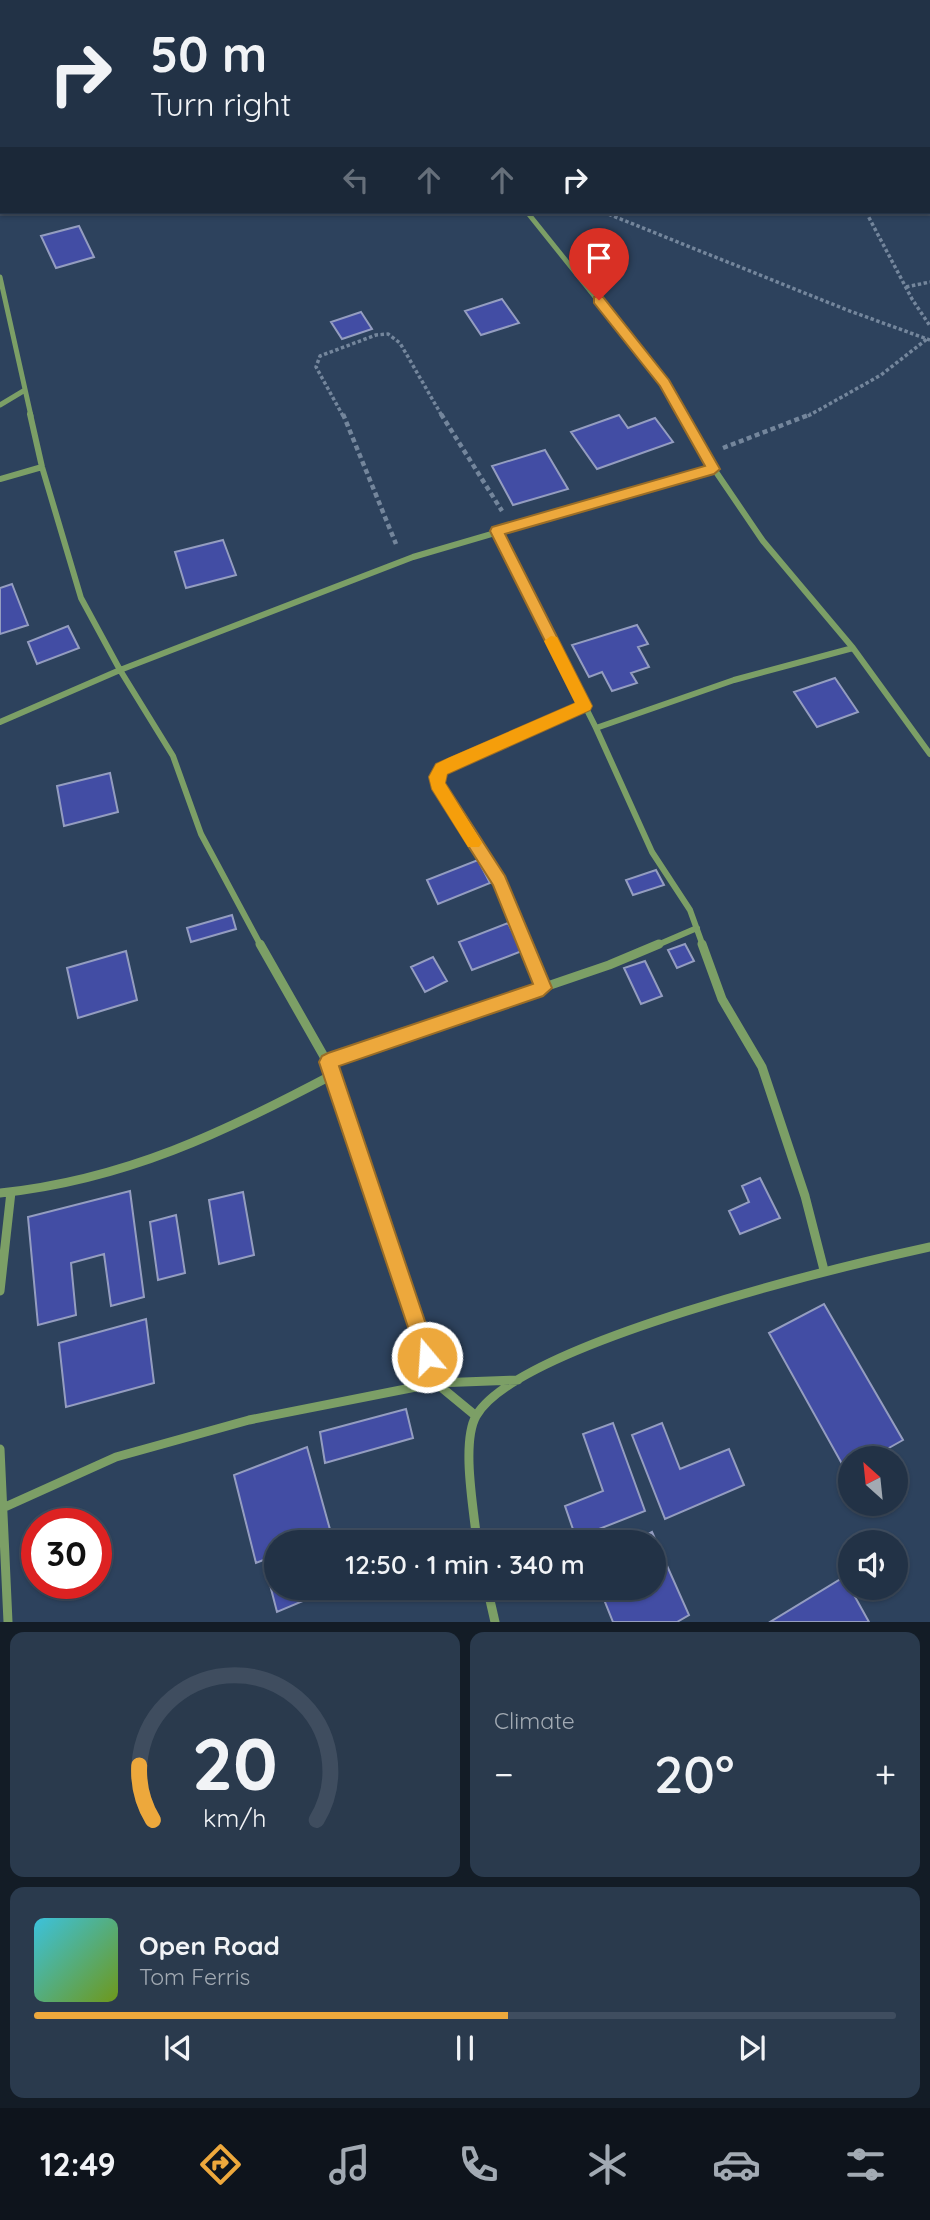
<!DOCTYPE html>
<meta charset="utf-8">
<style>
:root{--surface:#223246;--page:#2a3a4d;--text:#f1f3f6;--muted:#a2aab3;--line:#3f4d5f;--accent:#eda83c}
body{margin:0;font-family:Quicksand,sans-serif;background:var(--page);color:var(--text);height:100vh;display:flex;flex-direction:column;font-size:26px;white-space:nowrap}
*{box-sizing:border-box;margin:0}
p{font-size:23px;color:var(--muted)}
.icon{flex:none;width:38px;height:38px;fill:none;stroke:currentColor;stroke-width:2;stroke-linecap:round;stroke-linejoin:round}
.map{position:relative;height:1622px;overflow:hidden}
.drawer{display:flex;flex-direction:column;gap:10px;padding:10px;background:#131c26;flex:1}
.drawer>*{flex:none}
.guide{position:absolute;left:0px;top:0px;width:931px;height:214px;box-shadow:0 2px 5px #0004,0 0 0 2px var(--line);background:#223246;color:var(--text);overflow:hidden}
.needle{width:46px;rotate:333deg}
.controls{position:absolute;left:838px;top:1446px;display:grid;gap:14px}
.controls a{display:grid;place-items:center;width:70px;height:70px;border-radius:50%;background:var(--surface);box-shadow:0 2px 5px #0004,0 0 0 2px var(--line);font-size:35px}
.speed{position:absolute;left:21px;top:1508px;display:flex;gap:14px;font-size:35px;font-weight:700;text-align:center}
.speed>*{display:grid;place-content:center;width:91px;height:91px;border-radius:50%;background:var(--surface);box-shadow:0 2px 5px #0004,0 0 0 2px var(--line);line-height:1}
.speed .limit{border:10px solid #d22;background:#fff;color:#111}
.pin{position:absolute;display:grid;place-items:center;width:60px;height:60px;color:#fff;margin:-72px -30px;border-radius:50% 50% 50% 0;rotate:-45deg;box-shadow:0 0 7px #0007}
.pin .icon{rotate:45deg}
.me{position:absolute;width:77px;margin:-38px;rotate:342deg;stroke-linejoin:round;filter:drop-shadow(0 0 5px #0008)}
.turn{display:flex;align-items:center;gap:24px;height:147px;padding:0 35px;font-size:32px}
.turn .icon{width:91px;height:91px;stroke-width:2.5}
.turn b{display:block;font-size:49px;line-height:60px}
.lanes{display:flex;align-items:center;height:66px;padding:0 35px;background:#0003;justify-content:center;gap:35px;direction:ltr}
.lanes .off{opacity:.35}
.big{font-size:52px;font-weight:600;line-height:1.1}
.drawer .card{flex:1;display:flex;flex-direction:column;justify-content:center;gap:10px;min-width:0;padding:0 24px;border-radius:14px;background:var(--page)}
.drawer .dial{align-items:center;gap:0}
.dial svg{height:182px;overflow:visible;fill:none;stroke:var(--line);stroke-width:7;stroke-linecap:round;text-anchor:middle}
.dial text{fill:var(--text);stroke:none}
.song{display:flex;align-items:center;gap:21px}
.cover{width:84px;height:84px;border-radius:10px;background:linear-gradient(135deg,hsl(190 70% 55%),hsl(80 70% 35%))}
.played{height:7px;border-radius:4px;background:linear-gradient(90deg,var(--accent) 55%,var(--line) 55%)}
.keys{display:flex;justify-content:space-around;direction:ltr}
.heat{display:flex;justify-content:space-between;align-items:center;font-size:38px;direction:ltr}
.drawer .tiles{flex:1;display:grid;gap:10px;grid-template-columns:1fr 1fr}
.card:last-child{grid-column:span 2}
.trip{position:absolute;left:264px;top:1530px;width:402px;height:70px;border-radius:35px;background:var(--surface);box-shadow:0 2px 5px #0004,0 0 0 2px var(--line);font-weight:600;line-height:70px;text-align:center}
.tab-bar{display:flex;height:112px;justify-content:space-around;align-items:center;background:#0e141c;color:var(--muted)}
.tab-bar .icon{width:49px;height:49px}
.tab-bar .active{color:var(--accent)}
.tab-bar b{font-size:32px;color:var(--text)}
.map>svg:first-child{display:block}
.building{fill:#424da4;stroke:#949dc0;stroke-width:2}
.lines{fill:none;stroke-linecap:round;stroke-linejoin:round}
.path-far1{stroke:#74869c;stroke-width:3.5;stroke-dasharray:3.5 2.5;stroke-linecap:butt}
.path{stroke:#74869c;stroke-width:4.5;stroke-dasharray:5 3.5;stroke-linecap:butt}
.street-far2{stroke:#7c9f66;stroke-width:5}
.street-far1{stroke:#7c9f66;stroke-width:6}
.street{stroke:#7c9f66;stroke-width:9}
.route{fill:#eda83c;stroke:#9a6d27;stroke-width:2}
.slow{fill:#f59e0b}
</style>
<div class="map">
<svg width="930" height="1622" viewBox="0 0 930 1622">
<rect width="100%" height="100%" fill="#2d425d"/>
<path class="building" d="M79,226l15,31 -38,11 -15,-32z
M502,299l17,24 -38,12 -16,-24z
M361,312l11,17 -30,10 -11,-17z
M619,415l9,13 27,-10 18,24 -76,27 -26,-37z
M545,450l23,39 -55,16 -21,-39z
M223,540l13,35 -50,13 -11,-36z
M12,584l16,41 -28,9v-46z
M637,625l11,19 -10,3 11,20 -18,6 6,10 -25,8 -10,-19 -13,5 -17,-32z
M68,626l11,22 -42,16 -9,-22z
M835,678l23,34 -41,15 -23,-35z
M110,773l8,39 -54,14 -7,-40z
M478,860l12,23 -52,21 -11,-24z
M656,870l8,15 -31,10 -7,-15z
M232,915l4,14 -45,13 -4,-14z
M508,923l14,28 -50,19 -13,-28z
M685,944l9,17 -17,7 -9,-18z
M126,951l11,49 -59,18 -11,-50z
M433,957l14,24 -22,11 -14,-25z
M645,961l17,35 -21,8 -17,-36z
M760,1178l20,40 -40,16 -11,-23 20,-9 -7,-16z
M130,1191l14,106 -33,9 -7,-52 -33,9 5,52 -38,10 -10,-108z
M243,1192l11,63 -35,9 -10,-64z
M176,1215l9,58 -27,7 -8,-58z
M824,1304l79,136 -32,18h-21v11l-4,2 -77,-138z
M146,1319l8,64 -88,24 -7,-64z
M406,1409l7,29 -88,25 -5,-31z
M613,1423l32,88 -69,27 -11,-32 38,-15 -20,-57z
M662,1423l18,46 49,-20 15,36 -79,34 -33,-84z
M307,1447l24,86 -22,9h-33v13l-20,8 -22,-88z
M652,1532l37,83 -12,7h-64l-14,-35h55v-45h-20z
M276,1574v13h60l-59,25 -9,-35z
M844,1577l25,45h-99z"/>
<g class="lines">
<path class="path-far1" d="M603,212l244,98 83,30
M866,212l46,87 18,27
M906,287l24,-5
M343,416l-27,-49 4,-11 56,-21 12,-1 12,9 42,73
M808,416l73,-41 46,-36"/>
<path class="path" d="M343,414l53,130
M441,414l61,97
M723,448l88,-34"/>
<path class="street-far2" d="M142,0l6,2
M217,0l2,2
M527,212l137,171 19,33
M0,277l31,139
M0,405l25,-15"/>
<path class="street-far1" d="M30,414l12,53 39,131 39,72 53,86 28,78 60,112
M682,414l32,55 49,72 90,107 77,106
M0,479l42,-12
M497,531l99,197 56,124 38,58 13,36
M0,722l120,-52 293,-113 301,-88
M596,728l138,-48 119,-32
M526,946l-26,-65 -62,-97 1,-8 14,-13 132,-57
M655,946l42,-18"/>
<path class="street" d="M260,944l74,130 102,309 40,33
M525,944l18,44
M702,944l20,55 40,68 43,129 19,74
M328,1061l281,-96 50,-21
M0,1193c125,-13 225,-61 334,-119
M0,1291l11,-99
M0,1449l8,173
M5,1507l111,-50 133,-37 187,-37 82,-3
M477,1542c-3,-31 -16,-99 -1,-126 42,-73 367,-150 454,-169
M487,1587l8,35"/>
</g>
<path class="route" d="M599,296l4,1 66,83 51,89 -6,5 -209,60 87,172 -2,4 -143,64 -2,9 60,93 47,112 -9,8 -204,70 98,291 -3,7 -7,3 -7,-3 -2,-7 -99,-295 3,-6 6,-3 205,-69 -40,-99 -61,-96 -3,-12 7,-13 140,-61 -86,-172 2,-4 213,-61 -45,-80 -66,-83v-6z"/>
<path class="slow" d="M551,636l6,1 35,69 -2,4 -143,64 -2,9 37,60 -3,4h-11l-36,-58 -3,-12 7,-13 12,-6 127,-55 -31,-62z"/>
</svg>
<div class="controls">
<a><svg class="needle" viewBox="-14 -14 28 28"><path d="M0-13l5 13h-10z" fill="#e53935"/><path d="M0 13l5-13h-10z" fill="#a2aab3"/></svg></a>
<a><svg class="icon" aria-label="sound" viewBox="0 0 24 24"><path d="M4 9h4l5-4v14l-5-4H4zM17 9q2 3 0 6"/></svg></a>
</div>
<div class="speed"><div class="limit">30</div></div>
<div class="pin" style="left:599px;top:300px;background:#d93025"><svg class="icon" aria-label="arrive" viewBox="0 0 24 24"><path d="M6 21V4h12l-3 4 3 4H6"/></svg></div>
<svg class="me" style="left:427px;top:1357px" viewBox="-20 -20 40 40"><circle r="17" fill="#eda83c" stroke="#fff" stroke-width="3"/><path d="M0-11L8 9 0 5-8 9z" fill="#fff"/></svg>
<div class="trip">12:50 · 1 min · 340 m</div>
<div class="guide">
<div class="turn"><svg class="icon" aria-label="right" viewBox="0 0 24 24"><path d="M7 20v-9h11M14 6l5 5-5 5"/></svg><div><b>50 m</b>Turn right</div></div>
<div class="lanes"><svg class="icon off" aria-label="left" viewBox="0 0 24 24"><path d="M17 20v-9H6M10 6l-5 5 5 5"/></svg><svg class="icon off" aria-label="ahead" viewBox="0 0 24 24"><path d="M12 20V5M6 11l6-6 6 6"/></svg><svg class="icon off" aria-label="ahead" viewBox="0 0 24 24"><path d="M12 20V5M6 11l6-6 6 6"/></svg><svg class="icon" aria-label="right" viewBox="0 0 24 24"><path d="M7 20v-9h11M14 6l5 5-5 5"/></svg></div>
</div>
</div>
<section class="drawer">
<div class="tiles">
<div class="card dial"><svg viewBox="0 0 100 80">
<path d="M14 69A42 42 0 1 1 86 69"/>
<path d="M14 69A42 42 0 0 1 8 45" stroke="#eda83c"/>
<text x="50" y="56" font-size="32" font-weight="700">20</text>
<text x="50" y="72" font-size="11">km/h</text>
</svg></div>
<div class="card"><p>Climate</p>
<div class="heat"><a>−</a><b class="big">20°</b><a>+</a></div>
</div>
<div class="card">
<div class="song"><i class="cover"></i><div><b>Open Road</b><p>Tom Ferris</p></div></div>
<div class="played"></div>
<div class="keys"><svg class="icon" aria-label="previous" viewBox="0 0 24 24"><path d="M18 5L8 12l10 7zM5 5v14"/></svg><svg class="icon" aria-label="pause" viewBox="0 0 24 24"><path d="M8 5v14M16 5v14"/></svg><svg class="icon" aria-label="next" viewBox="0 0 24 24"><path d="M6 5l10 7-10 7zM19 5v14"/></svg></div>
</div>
</div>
</section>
<nav class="tab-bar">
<b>12:49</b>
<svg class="icon active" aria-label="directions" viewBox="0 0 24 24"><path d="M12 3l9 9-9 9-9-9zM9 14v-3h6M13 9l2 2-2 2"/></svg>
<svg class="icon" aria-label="music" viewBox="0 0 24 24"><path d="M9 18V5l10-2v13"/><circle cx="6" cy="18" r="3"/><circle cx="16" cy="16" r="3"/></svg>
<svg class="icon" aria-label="phone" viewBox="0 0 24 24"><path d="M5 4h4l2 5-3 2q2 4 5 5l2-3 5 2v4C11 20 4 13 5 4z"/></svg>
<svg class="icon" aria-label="climate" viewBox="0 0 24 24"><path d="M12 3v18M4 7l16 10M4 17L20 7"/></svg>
<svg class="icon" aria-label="car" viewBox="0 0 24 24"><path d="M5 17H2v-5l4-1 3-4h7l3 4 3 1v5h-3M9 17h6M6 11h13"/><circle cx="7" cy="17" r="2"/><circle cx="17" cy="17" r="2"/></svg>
<svg class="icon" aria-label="filters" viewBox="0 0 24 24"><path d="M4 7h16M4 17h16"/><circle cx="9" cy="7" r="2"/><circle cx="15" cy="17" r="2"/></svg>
</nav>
